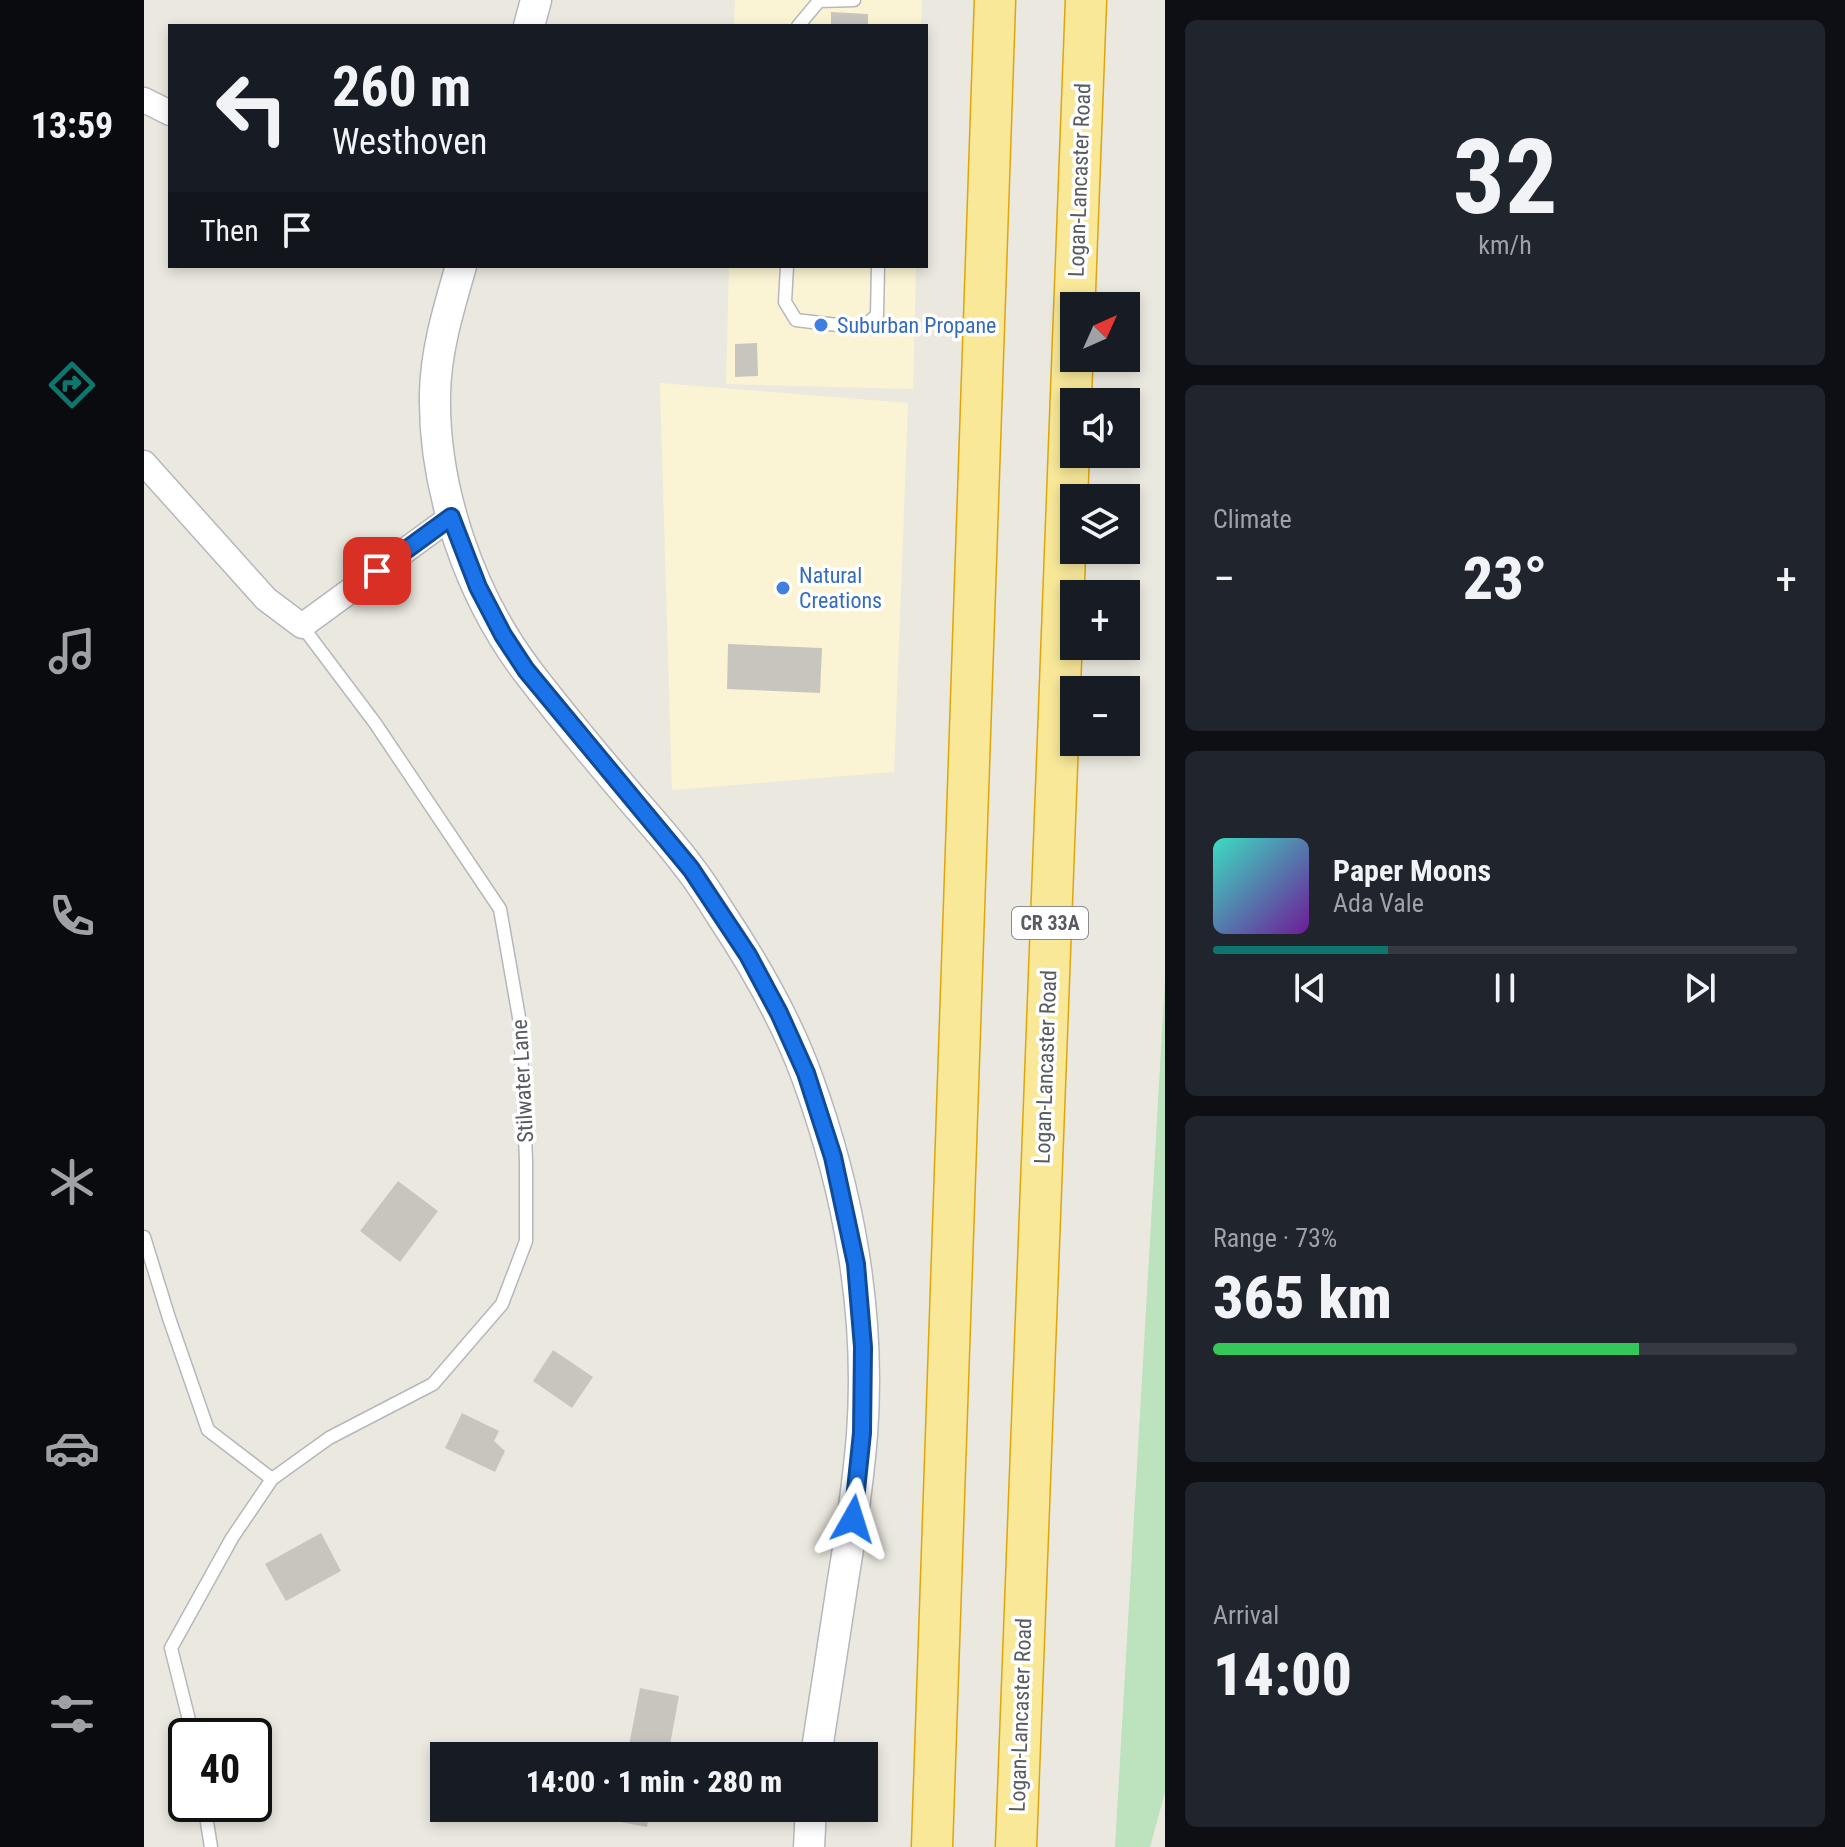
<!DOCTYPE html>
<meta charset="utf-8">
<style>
:root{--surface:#171b24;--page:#20242c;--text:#f1f3f6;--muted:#9ea1a6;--line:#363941;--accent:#0f766e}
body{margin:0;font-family:"Roboto Condensed",sans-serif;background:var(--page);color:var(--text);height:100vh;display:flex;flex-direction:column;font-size:30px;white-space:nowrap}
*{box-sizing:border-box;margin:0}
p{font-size:26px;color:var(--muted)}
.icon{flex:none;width:44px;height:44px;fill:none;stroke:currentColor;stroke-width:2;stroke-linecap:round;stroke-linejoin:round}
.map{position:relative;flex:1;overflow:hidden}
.drawer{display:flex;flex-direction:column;gap:20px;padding:20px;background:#0d0f14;width:680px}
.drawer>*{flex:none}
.hud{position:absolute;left:24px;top:24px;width:760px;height:244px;border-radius:0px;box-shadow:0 4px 12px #0003;background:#171b24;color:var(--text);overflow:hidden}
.needle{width:52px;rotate:45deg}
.controls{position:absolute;left:916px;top:292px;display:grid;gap:16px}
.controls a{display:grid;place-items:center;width:80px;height:80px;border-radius:0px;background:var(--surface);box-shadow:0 4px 12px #0003;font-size:40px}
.speed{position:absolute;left:24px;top:1718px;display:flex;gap:16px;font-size:40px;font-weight:700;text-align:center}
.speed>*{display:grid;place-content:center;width:104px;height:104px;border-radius:50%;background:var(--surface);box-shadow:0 4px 12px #0003;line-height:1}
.speed .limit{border:4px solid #111;border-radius:12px;background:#fff;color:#111}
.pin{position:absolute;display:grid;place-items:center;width:68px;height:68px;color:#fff;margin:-34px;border-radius:16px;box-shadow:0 4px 12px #0006}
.me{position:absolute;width:88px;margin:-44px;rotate:6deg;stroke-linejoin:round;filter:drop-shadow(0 0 6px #0008)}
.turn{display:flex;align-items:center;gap:28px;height:168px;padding:0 32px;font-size:36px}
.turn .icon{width:104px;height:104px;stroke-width:2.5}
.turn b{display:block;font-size:56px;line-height:68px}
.then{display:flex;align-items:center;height:76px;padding:0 32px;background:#0003;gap:16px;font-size:30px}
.big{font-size:60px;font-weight:800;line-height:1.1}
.drawer .card{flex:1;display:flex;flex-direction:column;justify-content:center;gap:12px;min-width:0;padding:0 28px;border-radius:12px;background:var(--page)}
.drawer .dial{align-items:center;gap:0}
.dial b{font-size:104px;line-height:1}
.song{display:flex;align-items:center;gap:24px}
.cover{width:96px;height:96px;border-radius:12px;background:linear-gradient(135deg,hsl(170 70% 55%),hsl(280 70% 35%))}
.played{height:8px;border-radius:4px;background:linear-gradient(90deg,var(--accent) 30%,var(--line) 30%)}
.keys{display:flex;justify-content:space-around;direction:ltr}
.heat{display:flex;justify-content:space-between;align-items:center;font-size:44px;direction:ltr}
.charge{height:12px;border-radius:6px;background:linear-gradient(90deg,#34c759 73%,var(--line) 0)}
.trip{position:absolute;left:286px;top:1742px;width:448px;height:80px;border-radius:0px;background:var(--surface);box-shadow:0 4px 12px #0003;font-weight:800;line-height:80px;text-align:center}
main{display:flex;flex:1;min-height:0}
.dock{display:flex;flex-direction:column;width:144px;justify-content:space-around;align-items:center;background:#090b0e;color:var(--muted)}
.dock .icon{width:56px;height:56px}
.dock .current{color:var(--accent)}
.dock b{font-size:36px;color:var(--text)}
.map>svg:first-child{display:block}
.commercial{fill:#fbf4d4}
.green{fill:#bce2be}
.building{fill:#c8c5bf}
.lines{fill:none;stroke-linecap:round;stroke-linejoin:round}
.service-casing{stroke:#b5b7bc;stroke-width:15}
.minor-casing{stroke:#b5b7bc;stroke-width:27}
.tertiary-casing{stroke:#b5b7bc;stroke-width:33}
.trunk-casing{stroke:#dfa60b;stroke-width:43}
.service{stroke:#fff;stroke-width:12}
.minor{stroke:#fff;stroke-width:24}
.tertiary{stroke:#fff;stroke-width:30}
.trunk{stroke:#f8e898;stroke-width:40}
.route-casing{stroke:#114b97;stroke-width:20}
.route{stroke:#1a73e8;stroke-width:14}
.shop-dot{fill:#3f7fe0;stroke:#fff;stroke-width:3}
.labels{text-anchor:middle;stroke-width:7;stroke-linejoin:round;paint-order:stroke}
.shield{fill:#fff;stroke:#8a8c90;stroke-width:2}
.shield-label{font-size:20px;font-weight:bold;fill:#585b60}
.street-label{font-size:22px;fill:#585b60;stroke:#fff}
.shop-label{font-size:22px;fill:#366cbe;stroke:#fff;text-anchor:start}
</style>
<main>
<nav class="dock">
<b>13:59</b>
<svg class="icon current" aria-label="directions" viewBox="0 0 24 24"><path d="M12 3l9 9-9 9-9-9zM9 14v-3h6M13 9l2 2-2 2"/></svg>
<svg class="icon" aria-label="music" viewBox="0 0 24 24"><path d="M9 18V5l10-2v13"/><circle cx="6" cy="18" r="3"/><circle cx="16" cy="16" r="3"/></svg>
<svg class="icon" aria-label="phone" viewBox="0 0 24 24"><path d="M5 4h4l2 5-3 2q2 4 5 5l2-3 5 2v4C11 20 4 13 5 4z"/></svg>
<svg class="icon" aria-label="climate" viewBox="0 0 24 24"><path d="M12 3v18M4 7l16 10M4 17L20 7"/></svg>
<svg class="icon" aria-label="car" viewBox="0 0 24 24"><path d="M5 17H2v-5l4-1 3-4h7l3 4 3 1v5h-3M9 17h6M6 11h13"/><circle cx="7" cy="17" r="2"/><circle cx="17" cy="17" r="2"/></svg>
<svg class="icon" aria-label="filters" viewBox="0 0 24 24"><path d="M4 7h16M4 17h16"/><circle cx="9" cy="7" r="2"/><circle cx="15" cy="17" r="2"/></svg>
</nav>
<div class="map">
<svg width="1021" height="1847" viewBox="0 0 1021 1847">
<rect width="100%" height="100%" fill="#ebe9df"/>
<path class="commercial" d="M591,0h187l-1,26h-187z
M585,266h187l-3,123 -187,-5z
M516,383l248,20 -14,369 -222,18z"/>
<path class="green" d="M1021,980v812l-15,55h-35z"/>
<path class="building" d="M687,12l37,2v12h-37z
M613,343l1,33 -23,1v-33z
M584,644l94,4 -2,45 -93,-4z
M254,1181l40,30 -38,51 -40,-31z
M409,1350l40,27 -21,31 -39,-27z
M318,1413l37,18 -5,10 11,10 -10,21 -50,-24z
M177,1533l20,38 -55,30 -21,-37z
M496,1688l39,8 -11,60h-41z
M474,1808h32l-3,19 -32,-6z"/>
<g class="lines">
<defs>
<path id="service" d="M654,26l21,-25 35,-1
M643,266l-2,36 11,18 66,8 15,-13 1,-49
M0,1237l25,81 39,112 64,49 57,-41 104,-54 69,-80 24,-63v-81l-6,-137 -20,-114 -125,-186 -73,-97
M49,1736l-22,-88 61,-110 40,-59
M60,1804l7,43"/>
<path id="minor" d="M0,100l26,13
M0,463l122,136 36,27 149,-109"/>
<path id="tertiary" d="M385,26l7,-26
M317,266c-12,42 -25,83 -26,127 -2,96 35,203 93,279 33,43 68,85 103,126 19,22 39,44 57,68 12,15 22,31 32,47 34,51 66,106 87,164 42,114 64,237 55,358 -4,48 -11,97 -19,145 -9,58 -18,117 -27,176
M665,1847l2,-39"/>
<path id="trunk" d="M788,1847l63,-1847
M872,1847l70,-1847"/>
</defs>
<use href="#service" class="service-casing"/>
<use href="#minor" class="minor-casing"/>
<use href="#tertiary" class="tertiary-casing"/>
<use href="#trunk" class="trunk-casing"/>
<use href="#service" class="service"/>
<use href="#minor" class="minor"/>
<use href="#tertiary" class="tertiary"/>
<use href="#trunk" class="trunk"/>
</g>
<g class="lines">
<defs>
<path id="route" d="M233,571l74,-54 27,70 25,48 23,35 165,199 57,86 31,58 27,60 27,84 23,107 7,83 -1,86 -9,86"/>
</defs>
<use href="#route" class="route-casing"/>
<use href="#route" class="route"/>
</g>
<g class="shop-dot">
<circle cx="677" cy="325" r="8"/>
<circle cx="639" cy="588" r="8"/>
</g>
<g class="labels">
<rect class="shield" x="868" y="907" width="76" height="32" rx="6"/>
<g class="shield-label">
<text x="906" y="930">CR 33A</text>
</g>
<g class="street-label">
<text transform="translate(935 180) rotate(-88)" y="8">Logan-Lancaster Road</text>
<text transform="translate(901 1067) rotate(-88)" y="8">Logan-Lancaster Road</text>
<text transform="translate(378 1081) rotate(-93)" y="8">Stilwater Lane</text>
<text transform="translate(876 1715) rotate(-88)" y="8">Logan-Lancaster Road</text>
</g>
<g class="shop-label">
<text x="693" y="333">Suburban Propane</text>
<text x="655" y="583">Natural<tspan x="655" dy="25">Creations</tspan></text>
</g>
</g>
</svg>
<div class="controls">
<a><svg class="needle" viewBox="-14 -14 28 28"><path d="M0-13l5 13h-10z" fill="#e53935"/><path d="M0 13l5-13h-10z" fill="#9ea1a6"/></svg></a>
<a><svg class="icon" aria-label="sound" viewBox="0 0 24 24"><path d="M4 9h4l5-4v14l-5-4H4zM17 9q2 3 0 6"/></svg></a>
<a><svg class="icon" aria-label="layers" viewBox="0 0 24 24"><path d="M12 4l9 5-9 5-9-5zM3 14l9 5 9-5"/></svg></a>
<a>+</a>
<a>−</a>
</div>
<div class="speed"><div class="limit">40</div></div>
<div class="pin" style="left:233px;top:571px;background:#d93025"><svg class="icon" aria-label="arrive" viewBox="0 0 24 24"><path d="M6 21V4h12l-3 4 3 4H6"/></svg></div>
<svg class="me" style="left:709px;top:1519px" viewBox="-20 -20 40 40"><path d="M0-17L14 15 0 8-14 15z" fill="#1a73e8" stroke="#fff" stroke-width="4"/></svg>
<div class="trip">14:00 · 1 min · 280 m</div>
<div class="hud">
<div class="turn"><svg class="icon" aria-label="left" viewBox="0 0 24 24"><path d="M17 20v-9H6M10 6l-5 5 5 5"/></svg><div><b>260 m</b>Westhoven</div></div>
<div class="then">Then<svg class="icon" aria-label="arrive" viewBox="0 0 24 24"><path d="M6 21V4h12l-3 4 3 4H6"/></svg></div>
</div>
</div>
<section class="drawer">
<div class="card dial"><b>32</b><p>km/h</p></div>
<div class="card"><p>Climate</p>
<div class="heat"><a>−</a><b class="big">23°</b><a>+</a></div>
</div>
<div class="card">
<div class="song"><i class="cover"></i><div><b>Paper Moons</b><p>Ada Vale</p></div></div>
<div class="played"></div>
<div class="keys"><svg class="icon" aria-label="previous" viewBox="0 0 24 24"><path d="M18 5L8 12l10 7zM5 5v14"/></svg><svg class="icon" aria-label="pause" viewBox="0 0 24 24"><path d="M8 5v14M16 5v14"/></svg><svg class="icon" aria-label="next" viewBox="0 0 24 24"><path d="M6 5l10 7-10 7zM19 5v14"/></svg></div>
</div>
<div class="card"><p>Range · 73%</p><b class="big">365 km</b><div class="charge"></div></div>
<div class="card"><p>Arrival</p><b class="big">14:00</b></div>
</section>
</main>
